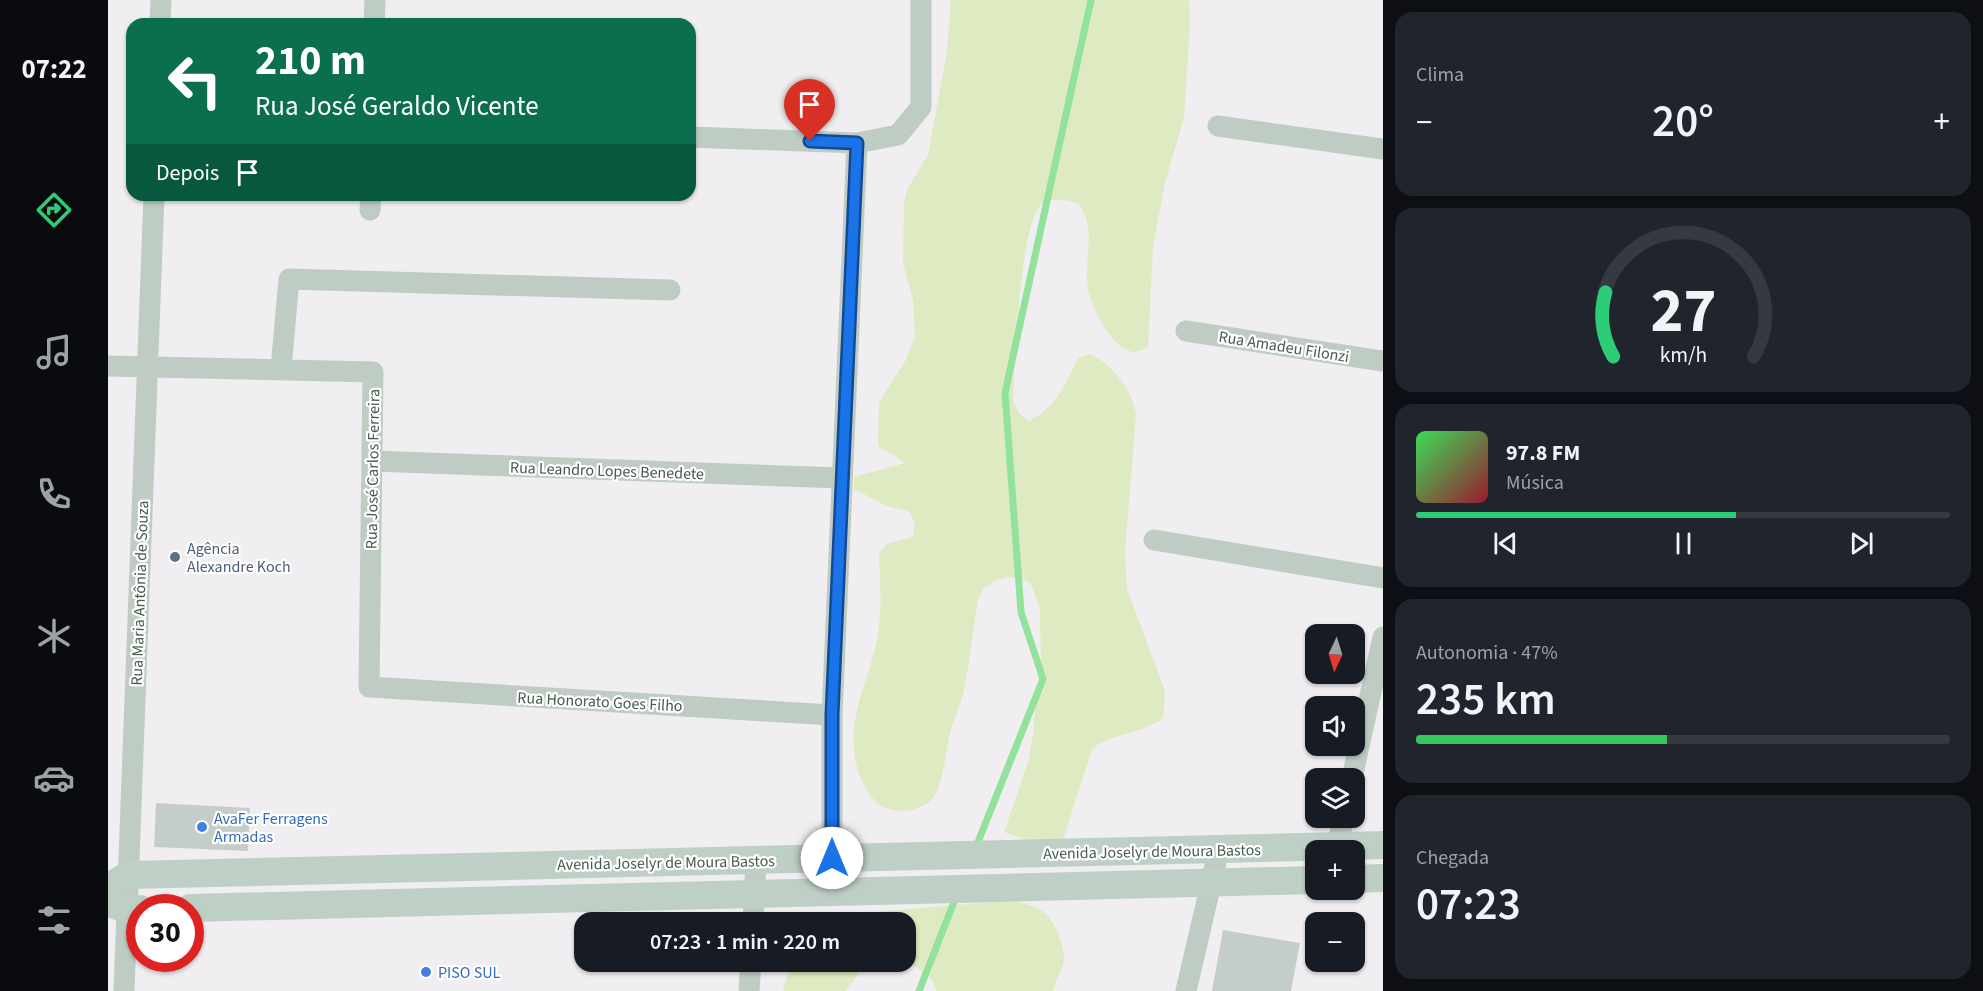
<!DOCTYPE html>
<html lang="pt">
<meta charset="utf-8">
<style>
:root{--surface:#171b24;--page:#20242c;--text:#f1f3f6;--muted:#9ea1a6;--line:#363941;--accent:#2ccd76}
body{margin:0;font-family:"Source Sans 3",sans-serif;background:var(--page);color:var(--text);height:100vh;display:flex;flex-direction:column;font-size:22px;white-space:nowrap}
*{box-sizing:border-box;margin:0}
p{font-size:20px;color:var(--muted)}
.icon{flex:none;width:33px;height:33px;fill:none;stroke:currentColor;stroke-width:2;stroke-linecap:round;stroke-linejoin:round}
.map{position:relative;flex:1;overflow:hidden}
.panel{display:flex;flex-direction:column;gap:12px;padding:12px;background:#0d0f14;width:600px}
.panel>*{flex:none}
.hud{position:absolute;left:18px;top:18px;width:570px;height:183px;border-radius:18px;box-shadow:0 2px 4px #0004;background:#0b6e4f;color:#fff;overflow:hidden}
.needle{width:39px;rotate:184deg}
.controls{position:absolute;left:1197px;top:624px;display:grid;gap:12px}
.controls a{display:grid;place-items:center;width:60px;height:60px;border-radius:12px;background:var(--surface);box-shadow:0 2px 4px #0004;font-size:30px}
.speed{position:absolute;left:18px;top:894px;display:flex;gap:12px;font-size:30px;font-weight:700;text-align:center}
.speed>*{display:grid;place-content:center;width:78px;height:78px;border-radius:50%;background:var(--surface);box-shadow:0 2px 4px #0004;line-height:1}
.speed .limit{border:9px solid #d22;background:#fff;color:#111}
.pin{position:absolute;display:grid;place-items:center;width:51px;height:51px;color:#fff;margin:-62px -26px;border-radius:50% 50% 50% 0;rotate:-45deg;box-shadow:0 0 6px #0007}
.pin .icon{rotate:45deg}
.me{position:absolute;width:66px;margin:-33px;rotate:0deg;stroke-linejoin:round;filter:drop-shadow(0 0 4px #0008)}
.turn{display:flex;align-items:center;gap:21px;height:126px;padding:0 30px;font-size:27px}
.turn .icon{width:78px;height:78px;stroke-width:2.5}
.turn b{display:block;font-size:42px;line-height:51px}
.then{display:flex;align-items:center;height:57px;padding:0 30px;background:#0003;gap:12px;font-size:22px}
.big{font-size:45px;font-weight:600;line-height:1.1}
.panel .widget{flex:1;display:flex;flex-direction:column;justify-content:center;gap:9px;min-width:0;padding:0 21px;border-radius:18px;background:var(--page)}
.panel .dial{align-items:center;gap:0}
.dial svg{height:156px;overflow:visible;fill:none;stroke:var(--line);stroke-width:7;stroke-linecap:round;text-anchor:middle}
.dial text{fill:var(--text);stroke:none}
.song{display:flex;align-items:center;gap:18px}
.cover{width:72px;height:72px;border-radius:9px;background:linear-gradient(135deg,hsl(130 70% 55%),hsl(350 70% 35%))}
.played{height:6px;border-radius:3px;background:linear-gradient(90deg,var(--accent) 60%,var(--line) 60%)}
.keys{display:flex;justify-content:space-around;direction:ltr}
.heat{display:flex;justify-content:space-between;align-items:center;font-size:33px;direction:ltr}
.charge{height:9px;border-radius:4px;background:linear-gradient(90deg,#34c759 47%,var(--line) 0)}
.trip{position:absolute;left:466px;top:912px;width:342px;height:60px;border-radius:18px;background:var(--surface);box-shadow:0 2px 4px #0004;font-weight:600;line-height:60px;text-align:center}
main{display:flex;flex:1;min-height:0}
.tab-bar{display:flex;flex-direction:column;width:108px;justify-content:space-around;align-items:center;background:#090b0e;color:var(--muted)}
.tab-bar .icon{width:42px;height:42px}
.tab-bar .on{color:var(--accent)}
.tab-bar b{font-size:27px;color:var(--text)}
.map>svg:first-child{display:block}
.green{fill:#deeac1}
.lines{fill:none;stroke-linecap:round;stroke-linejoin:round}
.stream{stroke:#92e29b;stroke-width:7}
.building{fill:#c5cdca}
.street{stroke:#beccc3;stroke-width:21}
.secondary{stroke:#bed0c5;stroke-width:28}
.route-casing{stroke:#114b97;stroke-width:15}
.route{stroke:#1a73e8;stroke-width:10}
.service-dot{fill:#5c6f8a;stroke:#fff;stroke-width:2}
.shop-dot{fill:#3f7fe0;stroke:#fff;stroke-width:2}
.labels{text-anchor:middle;stroke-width:4.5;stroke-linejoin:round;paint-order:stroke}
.street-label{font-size:16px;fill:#48594e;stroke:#fff}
.service-label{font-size:16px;fill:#4e5e75;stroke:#fff;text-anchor:start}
.shop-label{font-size:16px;fill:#366cbe;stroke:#fff;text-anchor:start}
</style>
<main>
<nav class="tab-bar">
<b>07:22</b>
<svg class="icon on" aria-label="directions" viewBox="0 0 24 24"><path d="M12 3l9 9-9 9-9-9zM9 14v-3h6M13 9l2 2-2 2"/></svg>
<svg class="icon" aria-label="music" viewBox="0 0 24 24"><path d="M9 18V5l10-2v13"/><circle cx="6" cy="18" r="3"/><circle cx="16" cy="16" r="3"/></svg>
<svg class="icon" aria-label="phone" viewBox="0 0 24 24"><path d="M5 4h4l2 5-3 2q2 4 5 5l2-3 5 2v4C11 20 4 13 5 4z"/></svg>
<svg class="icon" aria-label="climate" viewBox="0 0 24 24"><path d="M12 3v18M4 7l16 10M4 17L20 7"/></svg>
<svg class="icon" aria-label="car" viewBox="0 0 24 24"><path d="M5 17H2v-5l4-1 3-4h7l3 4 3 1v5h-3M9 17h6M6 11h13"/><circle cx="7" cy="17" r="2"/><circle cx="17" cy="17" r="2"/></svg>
<svg class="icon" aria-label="filters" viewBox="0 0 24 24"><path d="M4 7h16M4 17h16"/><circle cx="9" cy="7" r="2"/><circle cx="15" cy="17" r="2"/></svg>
</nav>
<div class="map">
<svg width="1275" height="991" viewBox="0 0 1275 991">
<rect width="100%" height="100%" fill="#f0eef0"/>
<path class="green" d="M843,0h238l1,25 -6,92 -19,66 -12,63 -5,101c-4,2 -9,5 -13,5 -22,0 -44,-45 -47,-63 -5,-31 10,-58 -10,-86 -11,-2 -25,-7 -35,0 -24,16 -28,165 -30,198l6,12 10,8c28,-14 36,-36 49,-63l12,-4c22,10 43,36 46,61l-11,136 2,38 38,102 -2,27c-22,17 -51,14 -71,31l-29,91h-37l-22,-8 24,-70 5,-26 3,-44 5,-18 -1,-65 -8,-23 -10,-8 -13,-1 -13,3 -12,8 -6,11c-5,31 -8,64 -15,95 -4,15 -11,29 -14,43 -4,19 -5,40 -14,58 -9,16 -39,20 -53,11 -19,-12 -27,-38 -28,-60 -3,-34 15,-69 22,-102 7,-30 4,-60 3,-91l8,-9 26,-7 2,-13 -5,-12 -23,-6 -33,-17v-12l51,-14 -27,-17 1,-44 27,-42 9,-25 -2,-35 -10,-37 1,-61 4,-14 20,-33 19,-103z
M899,901c30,2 46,12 54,41 2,7 4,15 2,23 -3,9 -8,17 -10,26h-116l-6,-13 -25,-18v-38h-116l-1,-3z
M683,962h77l-23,29h-62z"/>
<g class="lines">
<path class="stream" d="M868,847l67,-168 -22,-67 -16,-219 86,-393
M811,991l37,-94"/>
</g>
<path class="building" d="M48,803l94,5 -2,43 -94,-4z
M1115,930l77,13 -9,48h-79z"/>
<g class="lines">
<path class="street" d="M52,24l1,-24
M266,24l1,-24
M1110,126l165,23
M582,137l167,6 41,-8 23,-28v-107
M262,210l1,-15
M1078,331l197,30
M0,366l265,6 -4,315 463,28
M173,369l8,-90 381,11
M264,461l469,17
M1046,540l229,38
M1244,778l31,-141
M1228,850l8,-32
M724,858v-143l25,-572
M645,922l3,-62
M16,991l30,-796
M641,991l2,-29
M1078,991l33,-142"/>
<path class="secondary" d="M1246,879l29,-1
M0,887l21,-12 1254,-30
M0,902l19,8 13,-1
M82,908l1126,-28"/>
</g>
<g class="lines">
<defs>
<path id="route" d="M702,141l47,2 -25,572v143"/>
</defs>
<use href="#route" class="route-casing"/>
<use href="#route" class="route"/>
</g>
<circle class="service-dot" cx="67" cy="557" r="6"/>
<g class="shop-dot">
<circle cx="94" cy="827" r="6"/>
<circle cx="318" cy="972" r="6"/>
</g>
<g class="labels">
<g class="street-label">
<text transform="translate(1176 346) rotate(9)" y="6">Rua Amadeu Filonzi</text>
<text transform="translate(264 469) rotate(-89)" y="6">Rua José Carlos Ferreira</text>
<text transform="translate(499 470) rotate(2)" y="6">Rua Leandro Lopes Benedete</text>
<text transform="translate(31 593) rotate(-88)" y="6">Rua Maria Antônia de Souza</text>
<text transform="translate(492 701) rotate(3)" y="6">Rua Honorato Goes Filho</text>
<text transform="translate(1044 851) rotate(-1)" y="6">Avenida Joselyr de Moura Bastos</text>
<text transform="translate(558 862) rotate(-1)" y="6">Avenida Joselyr de Moura Bastos</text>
</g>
<g class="service-label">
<text x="79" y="554">Agência<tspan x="79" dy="18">Alexandre Koch</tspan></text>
</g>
<g class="shop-label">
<text x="106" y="824">AvaFer Ferragens<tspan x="106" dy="18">Armadas</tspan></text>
<text x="330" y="978">PISO SUL</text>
</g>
</g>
</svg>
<div class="controls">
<a><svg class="needle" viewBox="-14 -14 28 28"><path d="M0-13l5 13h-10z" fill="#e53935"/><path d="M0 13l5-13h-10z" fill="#9ea1a6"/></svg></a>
<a><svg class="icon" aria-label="sound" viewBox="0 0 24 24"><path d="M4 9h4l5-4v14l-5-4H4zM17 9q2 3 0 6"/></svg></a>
<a><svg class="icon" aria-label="layers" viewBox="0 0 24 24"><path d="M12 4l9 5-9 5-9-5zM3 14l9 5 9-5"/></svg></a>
<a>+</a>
<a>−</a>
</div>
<div class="speed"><div class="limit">30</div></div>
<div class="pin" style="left:702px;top:141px;background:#d93025"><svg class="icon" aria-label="arrive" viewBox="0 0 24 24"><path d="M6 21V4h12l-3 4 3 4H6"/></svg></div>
<svg class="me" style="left:724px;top:858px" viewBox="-20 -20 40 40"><circle r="19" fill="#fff"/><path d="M0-13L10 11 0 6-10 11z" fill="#1a73e8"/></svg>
<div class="trip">07:23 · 1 min · 220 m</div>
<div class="hud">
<div class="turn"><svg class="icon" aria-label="left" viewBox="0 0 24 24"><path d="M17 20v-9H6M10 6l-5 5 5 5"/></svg><div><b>210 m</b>Rua José Geraldo Vicente</div></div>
<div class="then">Depois<svg class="icon" aria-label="arrive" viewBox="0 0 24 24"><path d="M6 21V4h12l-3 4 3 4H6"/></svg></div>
</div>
</div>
<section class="panel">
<div class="widget"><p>Clima</p>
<div class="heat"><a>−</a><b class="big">20°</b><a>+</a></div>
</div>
<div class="widget dial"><svg viewBox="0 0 100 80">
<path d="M14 69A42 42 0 1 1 86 69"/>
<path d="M14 69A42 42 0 0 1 10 36" stroke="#2ccd76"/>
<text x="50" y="56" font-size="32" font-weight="700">27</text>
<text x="50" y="72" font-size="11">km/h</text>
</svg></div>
<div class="widget">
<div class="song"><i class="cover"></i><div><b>97.8 FM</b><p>Música</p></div></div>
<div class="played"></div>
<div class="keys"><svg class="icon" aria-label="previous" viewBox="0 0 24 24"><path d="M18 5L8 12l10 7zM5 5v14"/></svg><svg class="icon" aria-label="pause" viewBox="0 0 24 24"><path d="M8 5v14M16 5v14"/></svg><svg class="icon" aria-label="next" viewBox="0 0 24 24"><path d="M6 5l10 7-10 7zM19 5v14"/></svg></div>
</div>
<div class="widget"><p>Autonomia · 47%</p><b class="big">235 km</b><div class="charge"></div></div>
<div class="widget"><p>Chegada</p><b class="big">07:23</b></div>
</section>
</main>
